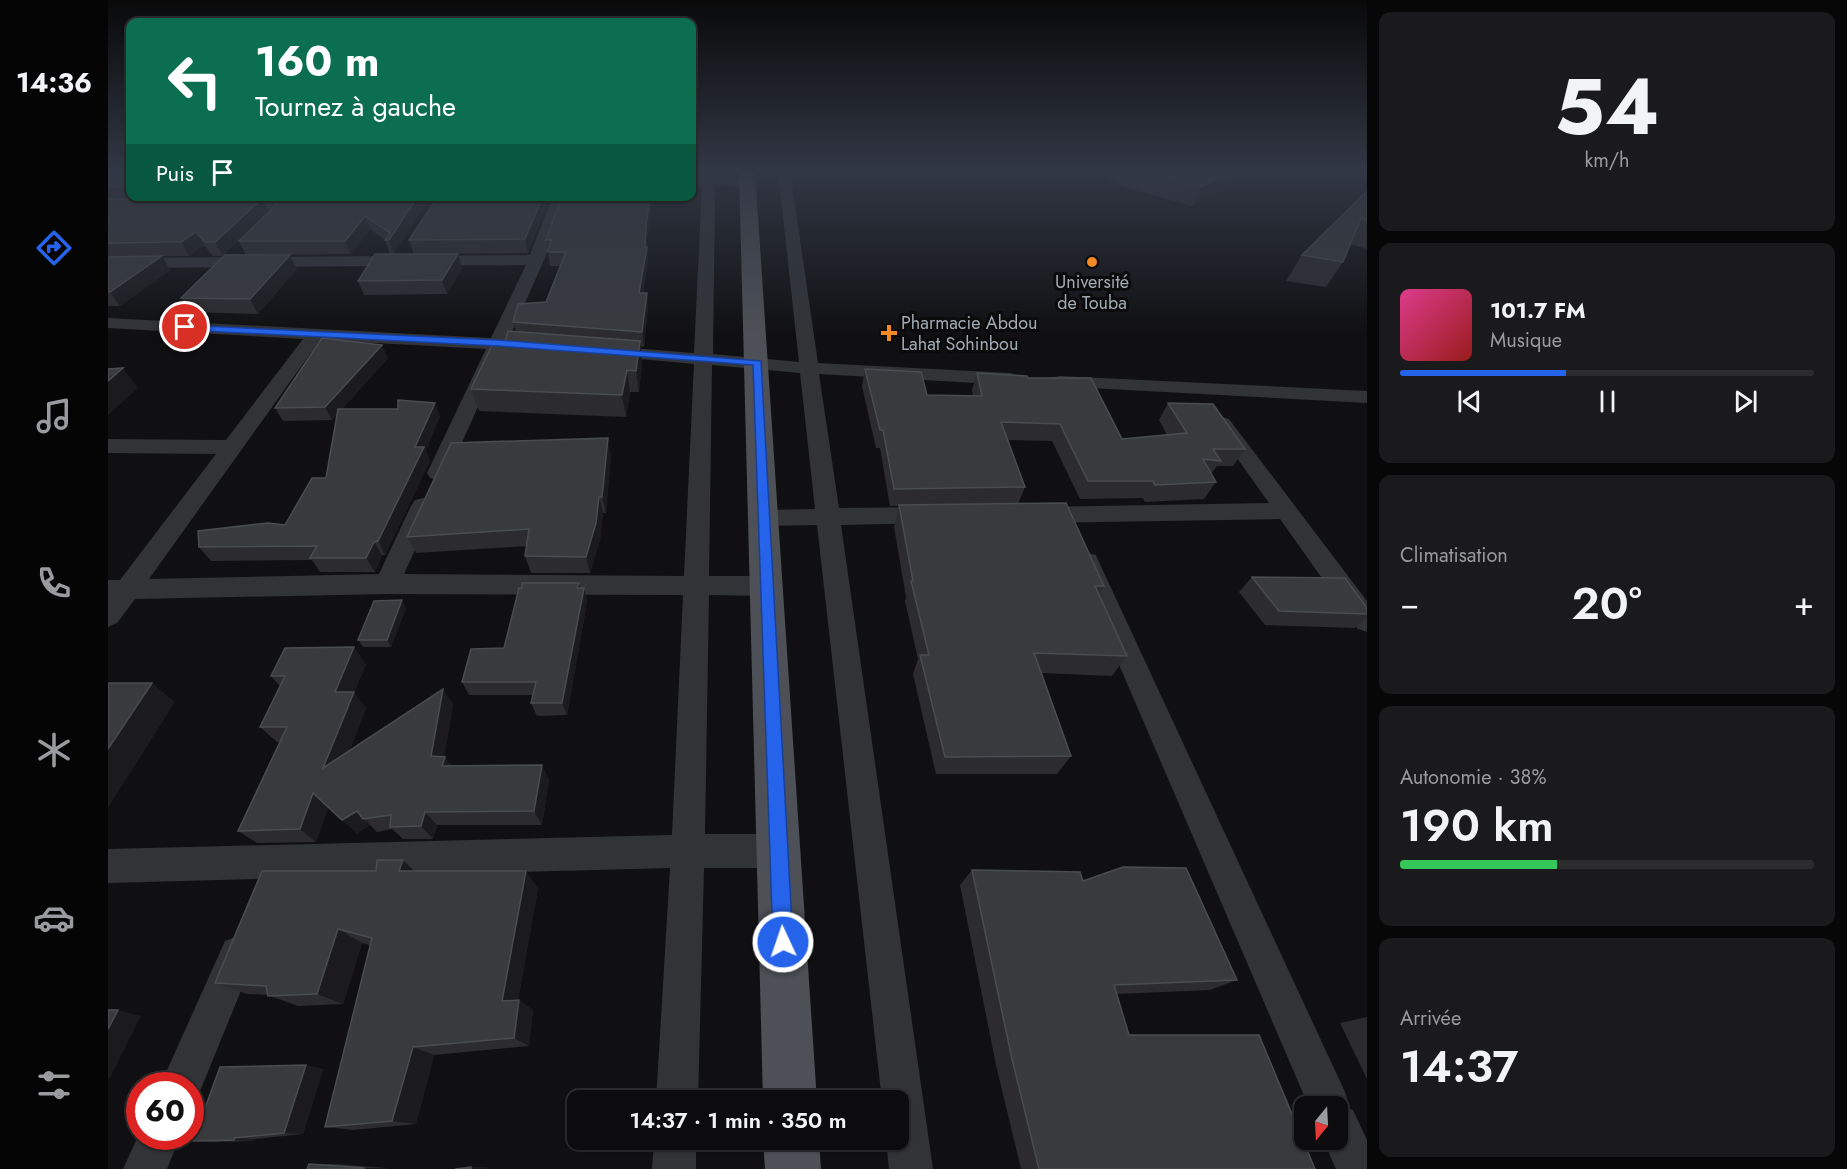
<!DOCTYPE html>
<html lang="fr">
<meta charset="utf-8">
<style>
:root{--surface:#0c0c0e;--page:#1a1a1c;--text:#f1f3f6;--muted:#9a9b9e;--line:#2c2c2e;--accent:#2563eb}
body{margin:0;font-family:Jost,sans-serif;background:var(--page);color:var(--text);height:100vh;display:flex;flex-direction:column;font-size:22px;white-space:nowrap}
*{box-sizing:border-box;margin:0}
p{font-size:20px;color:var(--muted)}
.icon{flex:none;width:33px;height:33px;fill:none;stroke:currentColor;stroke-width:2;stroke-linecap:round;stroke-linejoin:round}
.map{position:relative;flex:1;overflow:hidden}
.side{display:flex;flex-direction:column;gap:12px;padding:12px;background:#070708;width:480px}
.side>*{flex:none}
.top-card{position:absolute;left:18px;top:18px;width:570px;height:183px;border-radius:12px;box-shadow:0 2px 4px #0004,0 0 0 2px var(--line);background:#0b6e4f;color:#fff;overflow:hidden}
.needle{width:39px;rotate:198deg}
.fabs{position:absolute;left:1186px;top:1096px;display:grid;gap:12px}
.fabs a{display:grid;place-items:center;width:54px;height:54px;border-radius:12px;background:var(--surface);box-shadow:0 2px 4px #0004,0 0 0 2px var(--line);font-size:30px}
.speed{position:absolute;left:18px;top:1072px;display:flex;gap:12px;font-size:30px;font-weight:700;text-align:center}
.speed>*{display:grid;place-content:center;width:78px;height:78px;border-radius:50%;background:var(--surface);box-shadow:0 2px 4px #0004,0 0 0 2px var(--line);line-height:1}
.speed .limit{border:9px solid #d22;background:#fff;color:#111}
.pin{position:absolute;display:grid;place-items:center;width:51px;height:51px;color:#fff;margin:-26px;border:3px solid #fff;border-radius:50%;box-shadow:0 2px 6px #0007}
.me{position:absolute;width:66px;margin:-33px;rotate:357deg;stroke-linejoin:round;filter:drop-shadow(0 0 4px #0008)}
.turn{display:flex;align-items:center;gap:21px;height:126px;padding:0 30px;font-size:27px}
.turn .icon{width:78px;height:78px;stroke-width:2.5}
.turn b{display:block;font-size:42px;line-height:51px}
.then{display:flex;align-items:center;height:57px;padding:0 30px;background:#0003;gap:12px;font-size:22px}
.big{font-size:45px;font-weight:600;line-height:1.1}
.side .card{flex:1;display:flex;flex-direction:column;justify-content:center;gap:9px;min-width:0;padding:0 21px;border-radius:12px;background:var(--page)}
.side .dial{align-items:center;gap:0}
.dial b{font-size:78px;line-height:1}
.song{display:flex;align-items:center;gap:18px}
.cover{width:72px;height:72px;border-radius:9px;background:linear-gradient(135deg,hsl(330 70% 55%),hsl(0 70% 35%))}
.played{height:6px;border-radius:3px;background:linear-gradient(90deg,var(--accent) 40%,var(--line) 40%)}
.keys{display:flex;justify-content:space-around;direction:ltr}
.heat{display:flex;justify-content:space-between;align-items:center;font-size:33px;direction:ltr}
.charge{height:9px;border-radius:4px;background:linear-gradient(90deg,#34c759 38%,var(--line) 0)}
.trip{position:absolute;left:459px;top:1090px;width:342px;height:60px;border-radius:12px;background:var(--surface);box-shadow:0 2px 4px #0004,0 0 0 2px var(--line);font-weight:600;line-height:60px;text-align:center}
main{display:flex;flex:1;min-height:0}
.menu{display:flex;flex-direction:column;width:108px;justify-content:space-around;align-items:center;background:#050506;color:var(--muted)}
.menu .icon{width:42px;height:42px}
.menu .selected{color:var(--accent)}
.menu b{font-size:27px;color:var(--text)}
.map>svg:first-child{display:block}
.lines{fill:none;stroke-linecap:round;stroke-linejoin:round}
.street{fill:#313337;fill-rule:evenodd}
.primary{fill:#4d5056;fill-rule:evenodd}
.wall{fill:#2c2c30}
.shaded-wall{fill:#1b1b1e}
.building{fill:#383a3e;stroke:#494c50;stroke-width:1.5}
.route{fill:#2563eb;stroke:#184099;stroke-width:1.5}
.poi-dot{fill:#f48926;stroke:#0b0b0c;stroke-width:2}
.labels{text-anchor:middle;stroke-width:6;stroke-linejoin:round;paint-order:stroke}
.far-poi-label{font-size:18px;fill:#a1aab3;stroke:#0b0b0c}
</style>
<main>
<nav class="menu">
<b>14:36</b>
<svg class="icon selected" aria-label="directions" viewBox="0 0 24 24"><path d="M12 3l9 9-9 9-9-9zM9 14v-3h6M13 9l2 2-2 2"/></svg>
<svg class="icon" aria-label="music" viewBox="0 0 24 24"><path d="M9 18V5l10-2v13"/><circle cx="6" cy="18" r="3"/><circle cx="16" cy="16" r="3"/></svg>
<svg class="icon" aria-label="phone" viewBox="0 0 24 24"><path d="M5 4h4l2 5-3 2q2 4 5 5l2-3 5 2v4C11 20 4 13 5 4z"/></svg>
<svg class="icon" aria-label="climate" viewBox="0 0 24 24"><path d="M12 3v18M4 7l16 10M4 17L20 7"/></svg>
<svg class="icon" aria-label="car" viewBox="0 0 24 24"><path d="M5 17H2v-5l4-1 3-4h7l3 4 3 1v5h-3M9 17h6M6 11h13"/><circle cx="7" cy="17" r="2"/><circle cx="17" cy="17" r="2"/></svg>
<svg class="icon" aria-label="filters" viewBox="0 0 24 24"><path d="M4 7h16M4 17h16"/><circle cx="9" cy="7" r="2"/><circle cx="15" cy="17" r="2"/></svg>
</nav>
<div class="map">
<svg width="1259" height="1169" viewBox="0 0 1259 1169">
<rect width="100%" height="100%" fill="#101012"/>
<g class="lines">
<path class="street" d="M595,171h12v7h33l7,4 -7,4 -33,-1 -2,169 86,8 -21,-191h12l28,192 192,10 7,2 3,4 -3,4 -7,2 -191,-11 20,134 93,-1 8,2 4,6 -4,6 -8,2 -91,2 92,644h-44l-3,-29h12v-39h-16l-65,-576 -53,1 -8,-2 -4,-6 4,-6 8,-2 51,-1 -15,-136 -88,-8 -3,211h58l9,3 4,7 -4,7 -9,3 -58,-1 -4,239h74l12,5 5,12 -5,12 -12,5h-75l-6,233h-42l14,-233 -562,15v-34l564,-14 11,-240 -296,-1 -252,5 -18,24 -9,4v-47h12l96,-126 -108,-1v-14l118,1 77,-101 -195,-11v-10l383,20 35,-73 -418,3v-10l422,-3 23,-59h14l-23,64 -35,79 37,3 3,4 -3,4 -42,-1 -58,129 -8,2 -8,-2 -3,-5 59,-124 -166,-9 -171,239 230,-5 32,-68 4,-6 8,-2 8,2 4,6 -31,68 280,2 10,-212 -87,-8 -6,-1 -3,-4 3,-4 6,-1 87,7 8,-168h-10v-8h10z
M124,201h54l7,4 -7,4 -59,-1 -2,-3 2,-3z
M951,376l308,15v12l-315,-17 -3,-4 3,-4z
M1114,417l7,2 138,182v31l-9,-3 -78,-110 -242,4 -8,-2 -4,-6 4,-6 8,-2 231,-4 -57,-80 3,-4z
M979,553l9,2 3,7 246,530 5,17 3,1 14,30v29h-31l-13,-29h15v-33h-29l-234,-545 3,-7z
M130,936l13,5 5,13 -60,147 -6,2v-17h-30l65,-145z
M32,1132v5h40l-13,32h-44z
M546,1140h42v29h-44z"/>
<path class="primary" d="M631,171h16l62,930h-54z
M655,1140h56l2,29h-56z"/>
</g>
<path class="wall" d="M0,171h22v25h154l-3,3h-19l6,12 -45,45h-10l-9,-11 -15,11h-81z
M1001,171h144l-1,2 -60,33 -75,-21 1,-3 -12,-3z
M1259,191v58l-17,-5 -7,18 -17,25 -40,-6 16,-26z
M323,196l-37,58h-4l-5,-14 -15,-11 -19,25 -105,1 -7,-14z
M330,196h112l-22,57 -114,1 -5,-14z
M544,202l-5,39 1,20 -5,32 5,14 -4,40 -3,-1 1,16 -3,30h-9l-4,25 -147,-6 -8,-22 45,-58 -3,-9 33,-20 14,-36h-10l-4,-26z
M54,256l8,14 -50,36h-12v-49z
M354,268l-15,26 -83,1 -6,-14z
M189,269l-39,45 -68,-2 -9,-14z
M280,358l-46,51 98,7 -14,34 4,11 -45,94h-3l-7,17h-55l-8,-12 -101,1 -12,-14 86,-22 41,-47 11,-64 -5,6 -49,1 -8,-13z
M757,369l62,26 46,1 -1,-6 5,-17 51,5 94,61 45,-4 -8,-15 9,-17 77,46 -12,17h-16l-6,8 5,8 -12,17 -59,3 -2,-4 -63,1 -28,-58 -44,-1 17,47 -7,17 86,82 -5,9 28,61 -15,20 -70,-3 29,83 -14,18h-121l-23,-100 5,-15 -13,-58 1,-4 -12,-70 5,-21h-9l-10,-58h-4l-14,-62z
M503,455l-5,58h-3l-3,27 -10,33h-59l-6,-17 2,-10 -111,7 -9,-16z
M1144,577l115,31v9l-12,11 -90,-3 -26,-33z
M471,583l1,5h4l3,14 -20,113 -30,1 -6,-13 2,-8h-64l-7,-13 42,-34z
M298,608l-15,39h-28l-5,-7z
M258,664l-12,29 12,15 -16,42 103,-46 -9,53 8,9 97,13 -7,46h-105l-4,14h-30l-11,-10 -15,3 -7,-7 -13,8 -29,-25 -12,34 -59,1 -19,-12 42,-89h-3l-17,-15 20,-41 -9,-10z
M864,870l111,11 154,99 -27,10 -93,4 12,41 186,134h-294l-25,-104 -36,-180z
M307,871l123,17 -20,112 15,10 -4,36 -95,9 -18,69 -63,6 -28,-3 45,-182 -8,-2 -19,61 -45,2 -30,-11 -21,-1 -32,-11z
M1259,1017v62l-27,-56z
M215,1069l-20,65 -48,5v2l-40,1 -22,-1z
M201,1164h26l52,4v1h-80z"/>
<path class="shaded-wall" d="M1124,171h21l-1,2 -60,33 9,-19z
M310,196h13l-37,58 -5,-14z
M435,196h7l-22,57 -3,-14z
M542,196h6l-4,6 -5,39 1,20 -8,46 -1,-14 6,-46 1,-20z
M154,199l6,12 -45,45 -8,-14z
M257,216l5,13 -19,25 -6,-13z
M88,232l8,13 -15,11 -8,-14z
M350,254l4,14 -15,26 -5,-14z
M182,255l7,14 -39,45 -8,-15z
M54,256l8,14 -50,36 -10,-14z
M539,293l1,14 -4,40 -2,-15z
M532,341l2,21 -3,30 -3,-21z
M274,345l6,13 -56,62 -7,-13z
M15,368l15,20 -30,27v-34z
M519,370l3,22 -4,25 -4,-22z
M327,403l5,13 -14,34 4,11 -45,94 -7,-14 37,-94z
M500,438l3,17 -5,58 -4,-16z
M491,497l4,16 -3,27 -10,33 -4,-16z
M266,542l8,13 -7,17 -9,-14z
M471,583l3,12 2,-7 3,14 -20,113 -5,-12 15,-115z
M294,600l4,8 -15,39 -4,-7z
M246,647l12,17 -12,29 12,15 -28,74 -15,-14 12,-76z
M44,683l23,19 -67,106v-59z
M335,689l10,15 -9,57 1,-4 10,14 -3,10 -21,-25z
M434,765l7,14 -7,46 -8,-14z
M205,793l16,14 -13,35 -16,-13z
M249,811l13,14 -13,8 -15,-13z
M317,812l12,13 -4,14 -12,-13z
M295,860l18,17 -22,-6z
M418,871l12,17 -22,123 -14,-10z
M230,929l24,14 -19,61 -26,-10z
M411,1000l14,10 -4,36 -15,-8z
M10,1010l23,6 -31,62h-2v-49z
M305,1047l21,8 -18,69 -24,-3z
M198,1065l17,4 -20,65 -19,-1z
M126,1138l21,1v2l-21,-1z
M363,1167h16v2h-16z
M256,1168h23v1h-23z"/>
<path class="building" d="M0,171h22v16h-22z
M1030,171h94l-31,16z
M1259,191v29l-6,-2 -18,44 -41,-7z
M177,196h133l-29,44h-4l5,-7 -25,-17 -20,25h-106z
M330,196h105l-18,43 -116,1z
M454,196h88l-4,31 -1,20h2l-8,46h8l-5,39 -129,-10 5,-18 28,-2 20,-50h-19l5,-12h-6z
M0,199h154l-47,43h-10l-9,-10 -15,10 -73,1z
M267,254h83l-16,26 -84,1z
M117,255h65l-40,44 -69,-1z
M54,256l-52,36h-2v-35z
M400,331l132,10 -4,30 -9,-1 -5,25 -151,-6 21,-44h12z
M214,338l60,7 -57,62 -50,1z
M15,368l-15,13v-12z
M757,369l56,3 6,23 55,1 -5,-23 50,3 1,2h63l31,61 65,-6 -19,-30 45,1 32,45h-32l8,12 -18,-2 13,23 -61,3 -2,-4h-65l-28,-57 -59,-2 24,65 -131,2 -11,-59h-3z
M290,400l37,3 -20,44h9l-46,94 -4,1 -8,16h-56l7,-12 -118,1 -1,-16 70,-8 17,2 27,-47h14l12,-69h60z
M500,438l-6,59h-3l-3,26 -10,34 -61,-1 4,-27 -122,8 44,-94z
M958,503l38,83h-9l32,70 -93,-3 37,103 -126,1 -25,-102h9l-18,-74h2l-14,-76z
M1144,577l93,1 22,30v6l-88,-3z
M414,583h57l-2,5h7l-22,115h-31l5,-21h-74l9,-33 33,-1 15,-60h3z
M294,600l-15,40h-29l16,-39z
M246,647l-19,45h19l-31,76 120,-79 -12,67 14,1 -3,9 100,-1 -8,46 -109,1 -4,14 -31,1 1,-12 -28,4 -6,-8 -15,9 -29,-27 -13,36 -62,2 49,-104h-27l25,-51h-14l14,-28z
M0,683h44l-44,66z
M269,860h26l-4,11h127l-24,130 17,-1 -5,38 -101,9 -21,74 -67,6 47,-189 -34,-9 -21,65 -49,2 -2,-10 -51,-3 47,-112h114z
M1015,867l63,1 51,112 -123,5 15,50h130l56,134h-276l-27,-110 -40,-189 108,2 3,9z
M0,1010h10l-10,19z
M198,1065l-22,68 -50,5v2l-41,1 27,-74z
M201,1164l55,4v1h-57z
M363,1167v2h-16z"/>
<linearGradient id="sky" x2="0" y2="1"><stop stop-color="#09090a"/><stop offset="0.51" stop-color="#313744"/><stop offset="1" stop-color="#313744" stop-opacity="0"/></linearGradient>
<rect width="1259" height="334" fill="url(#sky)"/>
<path class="route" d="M73,325l317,15 263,21 32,581 -3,6 -7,3 -7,-3 -3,-6 -20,-577 -255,-19 -313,-16 -5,-3z"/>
<g class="poi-dot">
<circle cx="984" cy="262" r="6"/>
<path d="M778 324h6v6h6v6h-6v6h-6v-6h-6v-6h6z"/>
</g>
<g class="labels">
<g class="far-poi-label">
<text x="984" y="288">Université<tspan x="984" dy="21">de Touba</tspan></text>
<text x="793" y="329" text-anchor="start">Pharmacie Abdou<tspan x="793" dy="21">Lahat Sohinbou</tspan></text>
</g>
</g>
</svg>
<div class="fabs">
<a><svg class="needle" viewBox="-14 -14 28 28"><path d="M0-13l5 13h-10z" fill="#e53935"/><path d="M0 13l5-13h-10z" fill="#9a9b9e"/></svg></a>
</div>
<div class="speed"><div class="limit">60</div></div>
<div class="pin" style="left:77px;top:327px;background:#d93025"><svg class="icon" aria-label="arrive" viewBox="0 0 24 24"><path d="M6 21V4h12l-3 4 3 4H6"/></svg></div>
<svg class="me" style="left:675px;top:942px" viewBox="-20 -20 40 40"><circle r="17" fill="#2563eb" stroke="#fff" stroke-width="3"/><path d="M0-11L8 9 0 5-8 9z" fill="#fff"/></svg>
<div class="trip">14:37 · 1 min · 350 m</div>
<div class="top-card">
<div class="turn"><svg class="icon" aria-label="left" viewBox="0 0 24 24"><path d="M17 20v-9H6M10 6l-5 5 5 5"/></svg><div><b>160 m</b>Tournez à gauche</div></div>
<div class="then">Puis<svg class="icon" aria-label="arrive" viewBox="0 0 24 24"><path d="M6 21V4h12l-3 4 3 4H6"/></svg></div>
</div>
</div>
<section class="side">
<div class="card dial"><b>54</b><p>km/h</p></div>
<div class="card">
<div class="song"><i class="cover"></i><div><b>101.7 FM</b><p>Musique</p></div></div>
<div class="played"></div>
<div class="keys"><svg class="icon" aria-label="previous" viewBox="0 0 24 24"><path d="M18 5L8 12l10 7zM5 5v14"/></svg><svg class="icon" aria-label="pause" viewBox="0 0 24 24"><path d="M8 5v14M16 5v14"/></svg><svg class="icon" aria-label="next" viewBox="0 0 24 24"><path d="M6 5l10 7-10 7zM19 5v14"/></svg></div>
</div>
<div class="card"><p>Climatisation</p>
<div class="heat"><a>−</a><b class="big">20°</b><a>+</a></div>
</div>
<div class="card"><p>Autonomie · 38%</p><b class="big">190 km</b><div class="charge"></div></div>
<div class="card"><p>Arrivée</p><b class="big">14:37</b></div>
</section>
</main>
